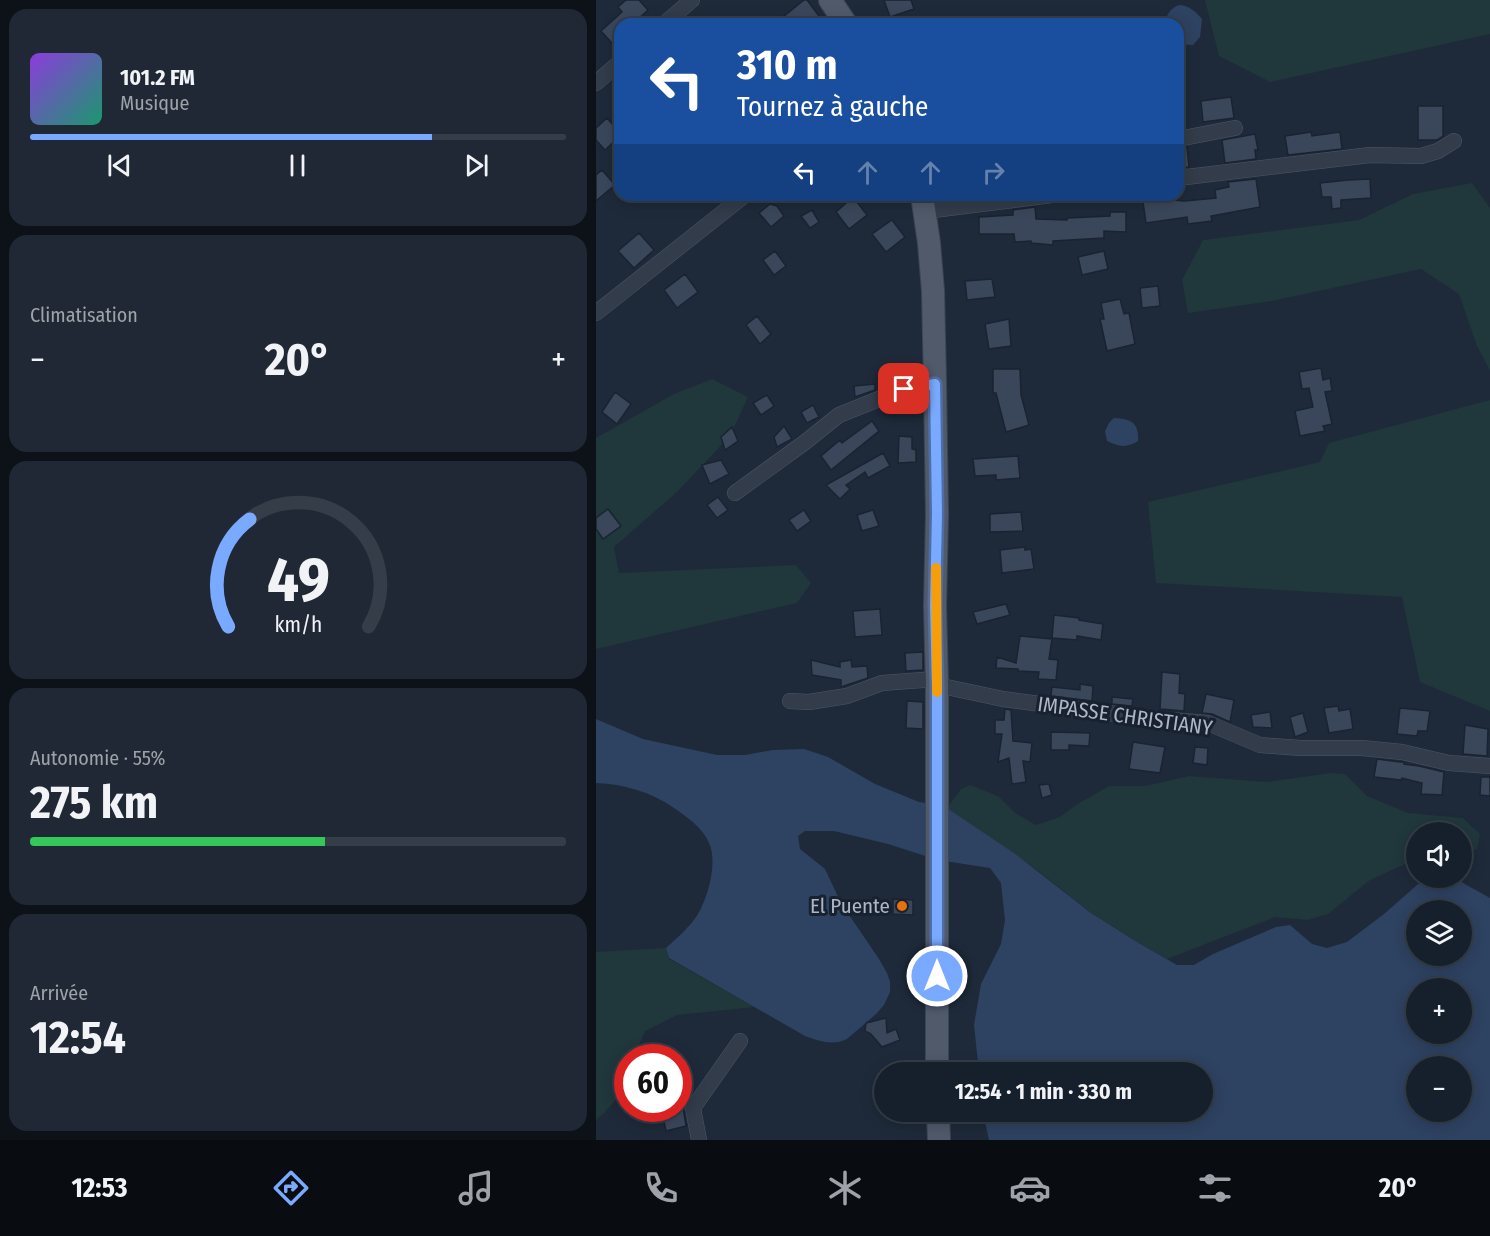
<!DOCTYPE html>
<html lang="fr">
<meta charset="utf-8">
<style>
:root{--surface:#16202c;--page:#1f2834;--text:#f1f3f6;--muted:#9ea3a9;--line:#353e48;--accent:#7aaaff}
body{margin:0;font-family:"Fira Sans Condensed",sans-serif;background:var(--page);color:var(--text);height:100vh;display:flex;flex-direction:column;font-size:22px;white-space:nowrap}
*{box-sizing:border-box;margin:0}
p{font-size:20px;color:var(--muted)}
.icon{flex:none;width:33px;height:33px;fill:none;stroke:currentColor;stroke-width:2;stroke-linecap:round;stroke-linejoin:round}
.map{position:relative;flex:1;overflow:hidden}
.panel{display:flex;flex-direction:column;gap:9px;padding:9px;background:#0c1218;width:596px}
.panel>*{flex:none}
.banner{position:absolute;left:18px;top:18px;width:570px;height:183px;border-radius:18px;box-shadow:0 3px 15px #0003,0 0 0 2px var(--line);background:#1a4fa0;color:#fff;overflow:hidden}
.controls{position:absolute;left:810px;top:822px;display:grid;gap:12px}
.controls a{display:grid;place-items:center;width:66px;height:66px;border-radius:50%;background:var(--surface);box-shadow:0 3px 15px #0003,0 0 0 2px var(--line);font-size:30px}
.speed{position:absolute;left:18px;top:1044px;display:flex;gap:12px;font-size:30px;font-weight:700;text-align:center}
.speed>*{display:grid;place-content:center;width:78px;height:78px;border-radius:50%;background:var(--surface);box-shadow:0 3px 15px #0003,0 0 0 2px var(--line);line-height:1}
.speed .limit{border:9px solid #d22;background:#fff;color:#111}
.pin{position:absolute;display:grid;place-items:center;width:51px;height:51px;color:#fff;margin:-26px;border-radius:12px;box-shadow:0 3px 9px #0006}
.me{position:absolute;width:66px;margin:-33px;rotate:0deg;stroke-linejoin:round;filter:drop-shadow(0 0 4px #0008)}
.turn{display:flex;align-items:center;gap:21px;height:126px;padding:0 24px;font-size:27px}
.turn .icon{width:78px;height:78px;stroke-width:2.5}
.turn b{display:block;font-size:42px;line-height:51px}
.lanes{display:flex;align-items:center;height:57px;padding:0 24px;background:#0003;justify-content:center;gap:30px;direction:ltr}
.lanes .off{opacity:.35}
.big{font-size:45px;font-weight:700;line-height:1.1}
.panel .tile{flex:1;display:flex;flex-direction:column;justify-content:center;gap:9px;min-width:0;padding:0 21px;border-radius:18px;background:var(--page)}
.panel .dial{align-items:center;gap:0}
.dial svg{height:156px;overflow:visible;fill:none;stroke:var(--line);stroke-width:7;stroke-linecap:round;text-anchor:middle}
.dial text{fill:var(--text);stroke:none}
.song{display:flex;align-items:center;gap:18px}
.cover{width:72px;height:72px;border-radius:9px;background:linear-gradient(135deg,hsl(270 70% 55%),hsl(160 70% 35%))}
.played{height:6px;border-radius:3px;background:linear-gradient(90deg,var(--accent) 75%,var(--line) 75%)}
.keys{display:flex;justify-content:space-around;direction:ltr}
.heat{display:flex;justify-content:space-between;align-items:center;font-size:33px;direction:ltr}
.charge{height:9px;border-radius:4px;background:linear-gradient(90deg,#34c759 55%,var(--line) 0)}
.trip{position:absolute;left:278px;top:1062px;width:339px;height:60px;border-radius:30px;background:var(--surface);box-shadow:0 3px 15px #0003,0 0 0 2px var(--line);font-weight:700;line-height:60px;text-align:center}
.tabs{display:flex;height:96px;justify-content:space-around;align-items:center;background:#090d12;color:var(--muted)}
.tabs .icon{width:42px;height:42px}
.tabs .active{color:var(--accent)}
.tabs b{font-size:27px;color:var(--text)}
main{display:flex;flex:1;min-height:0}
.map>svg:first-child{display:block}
.green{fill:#20373b}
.water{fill:#2e4261;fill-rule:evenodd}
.building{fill:#3a475b;stroke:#1a2331;stroke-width:1.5}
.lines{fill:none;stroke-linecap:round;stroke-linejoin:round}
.minor-casing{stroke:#4d5665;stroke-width:16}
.primary-casing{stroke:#3c4554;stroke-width:24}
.minor{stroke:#323c4a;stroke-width:15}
.primary{stroke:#505a6b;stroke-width:22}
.route-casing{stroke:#4f6ea6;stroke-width:15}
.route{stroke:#7aaaff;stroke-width:10}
.slow{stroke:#f59e0b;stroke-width:10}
.food-dot{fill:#e8710a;stroke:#18212f;stroke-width:2}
.labels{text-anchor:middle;stroke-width:6;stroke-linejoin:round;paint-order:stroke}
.street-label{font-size:21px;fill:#acb6c7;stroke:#18212f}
.poi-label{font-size:21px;fill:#acb6c7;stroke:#18212f;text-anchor:end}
</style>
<main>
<section class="panel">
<div class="tile">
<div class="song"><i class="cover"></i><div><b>101.2 FM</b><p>Musique</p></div></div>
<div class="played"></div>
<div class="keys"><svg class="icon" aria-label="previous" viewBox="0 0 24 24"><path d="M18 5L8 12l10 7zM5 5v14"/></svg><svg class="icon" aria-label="pause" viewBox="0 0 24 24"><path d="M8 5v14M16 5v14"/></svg><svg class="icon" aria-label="next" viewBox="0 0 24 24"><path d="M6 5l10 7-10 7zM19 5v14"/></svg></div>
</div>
<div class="tile"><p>Climatisation</p>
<div class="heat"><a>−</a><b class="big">20°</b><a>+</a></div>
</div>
<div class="tile dial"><svg viewBox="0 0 100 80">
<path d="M14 69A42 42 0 1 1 86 69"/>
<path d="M14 69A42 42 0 0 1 25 14" stroke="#7aaaff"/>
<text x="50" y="56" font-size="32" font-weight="700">49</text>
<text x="50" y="72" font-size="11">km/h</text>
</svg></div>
<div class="tile"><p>Autonomie · 55%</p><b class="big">275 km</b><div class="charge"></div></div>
<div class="tile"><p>Arrivée</p><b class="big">12:54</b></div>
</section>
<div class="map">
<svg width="895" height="1140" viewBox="0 0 895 1140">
<rect width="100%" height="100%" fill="#1e2a3a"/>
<path class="green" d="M609,0h285v34l-220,48 -51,-26z
M876,183l18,25v163l-13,-25 -18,-52 -38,-25 -149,32 -84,12 -6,-33 21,-40 156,-20 54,-26z
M116,379l36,18 -18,39 -53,56 -63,55 5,26 177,-8 15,18 -14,20 -201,46v-211l78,-44z
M894,400v311l-70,-29 -18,-85 -246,-14 -8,-81 172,-40 9,-19z
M735,773l14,1 22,22 41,17 55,5 17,16 -3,15 -15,2v-19h-46v27l-46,21 -42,34 -20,6 -33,-3 -108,42 -30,-17 -46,-29 -54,-43 -90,-62 14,-19 9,-4 28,11 17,17 21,12 24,-8 16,-12 33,-19h36l44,-10 78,6z
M70,948l3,11 86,48 -78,8 -32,16 -11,26 -6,1c-1,6 0,13 -1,19 -4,16 -18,33 -31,43v-168z"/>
<path class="water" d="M583,5c11,1 16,6 23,14l-2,18 -7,8 -15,-1v-20h-12c-1,-9 5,-16 13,-19z
M518,418c17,1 25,4 24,23 -11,7 -19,6 -31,0l-2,-10 4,-8z
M0,719l47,20 74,16h28l28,-5 31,-1 24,8 47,27 44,18 20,3 8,3 67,45 77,60 46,29 40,23h17l19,-11 63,-27 14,-2 22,19 15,4 20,-6 37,-28 41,-36h34l4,5 27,15v242h-501l-6,-28h219v-40h-223l-5,-47 7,-41 20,-40 4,-24 -4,-37 -11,-15 -52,-8 -50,-16 -54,-13h-29l-7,5 2,13 25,20 16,34 38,56 8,14 3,9v10l-6,13 -8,9 -29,25c-14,7 -28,2 -42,-3l-136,-78 -3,-10c11,-10 24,-21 32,-34 10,-17 20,-52 11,-71 -6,-15 -22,-26 -35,-35 -23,-16 -50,-24 -78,-25zM820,910h46v46h-46zM820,988h46v46h-46zM820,1066h46v46h-46z"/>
<path class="building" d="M30,0h13l9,10 -15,14h-13v28l-19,-21 21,-19 -4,-5z
M208,0h3l12,16 -10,8h-20l-6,-7z
M288,0h27l3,9 -24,8z
M635,97l3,21 -31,4 -2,-21z
M822,106h25v30l-6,4h-19z
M11,118l13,15v3l-15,14 -9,-10v-12z
M715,132l1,4 28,-4 2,17 -54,6 -3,-19z
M659,134l3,16h-3l1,9 -31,4 -3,-23z
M591,147l2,20 -11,1v-19z
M6,170l13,15 -19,16v-26z
M660,179l4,28 -49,9 1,5 -24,3 -1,-7 -41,6 -3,-21 16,-3 26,2 31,-3 -1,-8 14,-3 -1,-5z
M774,179l1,19 -30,2v8l-9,1 -1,-12h-9l-2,-14 28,-3z
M257,197l14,18 -18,14 -13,-17z
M174,204l7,2 7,10 -13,11 -12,-14z
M439,207l1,12 31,1v-2l43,-2v-4h16v20l-22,-1v7l-51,3v4l-22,-2v-2l-16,1 -1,-8h-35v-17l34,-2v-5z
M216,210l7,12 -9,6 -9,-12z
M296,220l13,17 -19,15 -14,-18z
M43,233l15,17 -20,18 -16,-17z
M179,251l11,15 -12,9 -11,-15z
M508,251l4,18 -26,6 -4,-18z
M89,274l13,18 -21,16 -13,-18z
M396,279l3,18 -28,3 -2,-19z
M562,286l2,20 -18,2 -2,-20z
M524,299l4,15 5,-1 6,31 -28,7 -7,-32h4l-3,-16z
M161,316l14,18 -11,10 -14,-19z
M413,319l2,27 -22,3 -4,-25z
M725,368l2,12 7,-2 2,13 -7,1 7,32 -9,2 2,5 -25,5 -5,-25 18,-4 -4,-19 -7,1 -3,-17z
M397,369h27l1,26 8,30 -23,7 -10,-39h-3z
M279,384v6l-20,7 -1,-11z
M19,392l16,12 -14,20 -15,-12z
M171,395l7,11 -13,9 -8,-12z
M217,405l6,12 -12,6 -6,-11z
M276,421l7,10 -48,39 -10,-14 19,-16 2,3z
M188,426l8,13 -15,8 -3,-10z
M136,427l6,14 -13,9 -4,-13z
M303,436l13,1v12l4,1v12l-18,1z
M287,453l7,13 -22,12 -3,-6 -19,13 4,4 -10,10 -14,-14z
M422,456l2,22 -24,2v-5l-21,1 -2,-17z
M125,460l8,14 -19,10 -8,-19z
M122,497l10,13 -11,8 -10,-13z
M12,509l13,17 -18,13 -7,-10v-11z
M208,510l7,11 -14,10 -8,-11z
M277,510l6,16 -17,5 -5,-16z
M425,512l2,19 -33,1v-18z
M429,547v3l6,-1 3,20 -32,4 -2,-23z
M410,604l4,11 -33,9 -4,-12z
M284,609l2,26 -27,2 -2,-26z
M458,615l25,3v2l24,4 -2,16 -24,-4v4l-25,-2z
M424,636l32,3 -3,20 9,1 -2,20 -18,-1 1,-7 -21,-1v-2l-22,-1 1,-11 19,6z
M327,652v18l-17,1 -1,-18z
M215,660l29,7v-5l11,-2 1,7 15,-1 1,12 -27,9v-7l-29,-5z
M566,672l18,2 -1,19 6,1 -1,17 -24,-2z
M484,684l13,2 -1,15 -41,-5 1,-9 28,3z
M610,694l28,6 -4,22 -18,-8 -10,-1z
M516,697l21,2 -1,7 -20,-2z
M311,701l16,1v27l-17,-1z
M742,706l1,5 11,-2 3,20 -24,4 -5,-25z
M804,708l30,3 -3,20h-9l-1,5 -20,-2z
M409,709l6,1 2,31 19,2 -2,19 -7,-1 3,21 -14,2 -3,-26 -11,4 4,-28h-7v-14h9z
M674,712l2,16 -19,-1 -2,-12z
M707,713l5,19 -13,5 -5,-20z
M869,725l23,4 -1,27 -24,-2z
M455,732l39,1 -1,13 -20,-1v5h-18z
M537,742l32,5 -5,26 -31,-4z
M599,747l13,1 -1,17 -14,-2z
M781,759l23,3h4v2l15,2 25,6 -2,23 -21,-1 1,-11 -20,-5 -1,2 -27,-3z
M885,777h9v19l-10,-1z
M453,784l3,11 -10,3 -3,-13z
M297,899l20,1v15l-20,-1z
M290,1018l1,15 9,-4 4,11 -18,7 -11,-13 -6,-3 1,-8z
M87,1107l3,19 -20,5 -4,-19z"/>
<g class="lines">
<defs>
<path id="minor" d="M68,24l28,-24
M0,83l24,-21
M582,139l57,-11
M582,178l192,-23 51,1 17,-5 16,-10
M330,211l126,-16
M0,313l149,-118
M139,493l69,-50 35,-28 65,-26 31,-5
M341,685l66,14 143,19 62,5 52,22 40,3h62l40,4 47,11 42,3
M194,701l19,1 38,-6 35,-13 54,-4
M103,1140l-6,-32 47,-67"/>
<path id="primary" d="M234,0l16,24
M326,195l7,48 4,48 2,93 2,130 -2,92 2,79v387
M342,1112l1,28"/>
</defs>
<use href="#minor" class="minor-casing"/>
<use href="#primary" class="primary-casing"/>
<use href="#minor" class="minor"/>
<use href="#primary" class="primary"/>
</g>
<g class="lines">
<defs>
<path id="route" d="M308,389l31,-5 2,130 -2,92 2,79v291"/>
</defs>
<use href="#route" class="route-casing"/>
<use href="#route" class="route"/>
<path class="slow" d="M340,568l1,124"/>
</g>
<circle class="food-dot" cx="306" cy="906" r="6"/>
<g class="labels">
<g class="street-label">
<text transform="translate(529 716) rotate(8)" y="7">IMPASSE CHRISTIANY</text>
</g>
<g class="poi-label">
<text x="294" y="913">El Puente</text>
</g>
</g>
</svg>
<div class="controls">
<a><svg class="icon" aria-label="sound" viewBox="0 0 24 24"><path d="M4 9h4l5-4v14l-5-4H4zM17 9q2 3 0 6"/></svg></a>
<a><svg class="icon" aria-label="layers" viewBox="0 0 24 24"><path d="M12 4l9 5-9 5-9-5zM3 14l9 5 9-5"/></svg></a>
<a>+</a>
<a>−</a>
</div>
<div class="speed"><div class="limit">60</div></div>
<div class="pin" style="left:308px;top:389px;background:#d93025"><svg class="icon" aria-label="arrive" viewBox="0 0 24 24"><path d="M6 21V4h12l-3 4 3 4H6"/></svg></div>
<svg class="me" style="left:341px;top:976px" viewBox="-20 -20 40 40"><circle r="17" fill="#7aaaff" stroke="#fff" stroke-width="3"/><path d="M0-11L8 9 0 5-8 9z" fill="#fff"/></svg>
<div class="trip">12:54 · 1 min · 330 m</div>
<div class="banner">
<div class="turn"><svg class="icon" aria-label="left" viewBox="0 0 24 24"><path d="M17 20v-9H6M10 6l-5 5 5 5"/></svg><div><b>310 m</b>Tournez à gauche</div></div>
<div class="lanes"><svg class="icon" aria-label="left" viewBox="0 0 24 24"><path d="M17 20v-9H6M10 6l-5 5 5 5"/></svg><svg class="icon off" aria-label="ahead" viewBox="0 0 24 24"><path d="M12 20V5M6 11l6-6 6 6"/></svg><svg class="icon off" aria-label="ahead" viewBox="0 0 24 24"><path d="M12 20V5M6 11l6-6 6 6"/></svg><svg class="icon off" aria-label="right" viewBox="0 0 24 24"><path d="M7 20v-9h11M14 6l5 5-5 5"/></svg></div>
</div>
</div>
</main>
<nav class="tabs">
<b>12:53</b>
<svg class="icon active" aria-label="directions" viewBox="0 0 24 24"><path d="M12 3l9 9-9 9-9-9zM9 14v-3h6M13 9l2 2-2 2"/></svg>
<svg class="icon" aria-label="music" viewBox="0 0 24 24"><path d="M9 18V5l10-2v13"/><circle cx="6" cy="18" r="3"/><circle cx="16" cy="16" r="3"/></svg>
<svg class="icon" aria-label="phone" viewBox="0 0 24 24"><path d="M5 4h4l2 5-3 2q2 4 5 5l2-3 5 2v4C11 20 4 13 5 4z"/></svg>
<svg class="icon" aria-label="climate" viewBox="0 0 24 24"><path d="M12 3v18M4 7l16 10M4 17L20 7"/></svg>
<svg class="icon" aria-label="car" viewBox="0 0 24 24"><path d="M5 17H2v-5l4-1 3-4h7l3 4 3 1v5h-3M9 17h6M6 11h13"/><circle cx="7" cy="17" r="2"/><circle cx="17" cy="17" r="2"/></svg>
<svg class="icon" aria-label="filters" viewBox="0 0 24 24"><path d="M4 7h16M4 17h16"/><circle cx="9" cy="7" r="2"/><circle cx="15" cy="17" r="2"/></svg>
<b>20°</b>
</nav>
